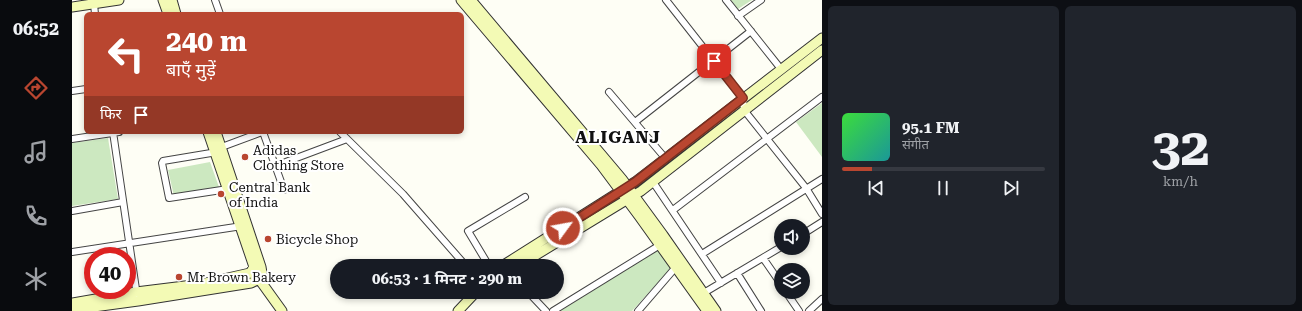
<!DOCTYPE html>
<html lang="hi">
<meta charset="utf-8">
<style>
:root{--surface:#171b24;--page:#20242c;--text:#f1f3f6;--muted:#9ea1a6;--line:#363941;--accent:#b94630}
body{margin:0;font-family:"Roboto Serif","Noto Sans Devanagari",serif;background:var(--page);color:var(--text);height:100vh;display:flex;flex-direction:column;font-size:15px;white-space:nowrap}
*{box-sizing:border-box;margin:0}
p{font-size:13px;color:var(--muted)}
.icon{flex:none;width:22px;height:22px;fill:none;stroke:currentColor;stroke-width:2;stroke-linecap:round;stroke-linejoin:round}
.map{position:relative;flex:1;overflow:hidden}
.details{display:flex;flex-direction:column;gap:6px;padding:6px;background:#0d0f14;width:480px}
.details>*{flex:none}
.guide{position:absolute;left:12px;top:12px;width:380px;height:122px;border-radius:6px;box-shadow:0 2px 6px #0003;background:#b94630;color:#fff;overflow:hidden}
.tools{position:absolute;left:702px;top:219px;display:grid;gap:8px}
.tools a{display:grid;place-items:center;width:36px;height:36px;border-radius:50%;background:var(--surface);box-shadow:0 2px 6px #0003;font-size:20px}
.speed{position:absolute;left:12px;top:247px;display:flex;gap:8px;font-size:20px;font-weight:700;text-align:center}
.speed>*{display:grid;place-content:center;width:52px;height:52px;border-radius:50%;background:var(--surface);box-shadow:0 2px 6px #0003;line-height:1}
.speed .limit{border:6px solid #d22;background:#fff;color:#111}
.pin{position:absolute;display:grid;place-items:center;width:34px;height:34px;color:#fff;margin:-17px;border-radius:8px;box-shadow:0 2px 6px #0006}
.me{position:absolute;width:44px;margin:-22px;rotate:58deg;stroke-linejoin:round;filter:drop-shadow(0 0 3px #0008)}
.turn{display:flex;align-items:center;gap:14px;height:84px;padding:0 16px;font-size:18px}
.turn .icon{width:52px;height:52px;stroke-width:2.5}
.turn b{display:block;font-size:28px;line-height:34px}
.then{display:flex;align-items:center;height:38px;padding:0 16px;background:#0003;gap:8px;font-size:15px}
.details .card{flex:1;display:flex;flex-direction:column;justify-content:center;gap:6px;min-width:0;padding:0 14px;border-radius:6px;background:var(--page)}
.details .dial{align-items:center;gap:0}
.dial b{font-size:52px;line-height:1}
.song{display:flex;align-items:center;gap:12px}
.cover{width:48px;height:48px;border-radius:6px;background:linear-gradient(135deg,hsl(120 70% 55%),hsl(180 70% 35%))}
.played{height:4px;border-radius:2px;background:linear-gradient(90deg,var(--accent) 15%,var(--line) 15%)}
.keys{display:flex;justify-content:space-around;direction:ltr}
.details .tiles{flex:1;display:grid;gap:6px;grid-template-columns:repeat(2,1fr)}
.trip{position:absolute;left:258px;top:259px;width:234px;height:40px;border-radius:20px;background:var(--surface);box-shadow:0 2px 6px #0003;font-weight:700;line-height:40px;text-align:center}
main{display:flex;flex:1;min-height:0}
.dock{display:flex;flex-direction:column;width:72px;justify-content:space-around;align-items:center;background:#090b0e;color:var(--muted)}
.dock .icon{width:28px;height:28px}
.dock .selected{color:var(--accent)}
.dock b{font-size:18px;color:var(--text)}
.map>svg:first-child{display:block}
.green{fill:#cce8c0}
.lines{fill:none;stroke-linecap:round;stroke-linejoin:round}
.street-casing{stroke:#444;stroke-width:8}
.secondary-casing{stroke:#333;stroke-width:11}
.street{stroke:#fff;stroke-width:6}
.secondary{stroke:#f3fab5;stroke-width:9}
.route-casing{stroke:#782e1f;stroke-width:10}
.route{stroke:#b94630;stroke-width:7}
.poi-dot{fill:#b94630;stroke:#fff;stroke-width:1.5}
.labels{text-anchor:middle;stroke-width:4;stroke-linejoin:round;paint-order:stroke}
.poi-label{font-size:13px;fill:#111;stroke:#fff;text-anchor:start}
.district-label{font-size:17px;font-weight:bold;letter-spacing:1px;fill:#111;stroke:#fff}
</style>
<main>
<nav class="dock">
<b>06:52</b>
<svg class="icon selected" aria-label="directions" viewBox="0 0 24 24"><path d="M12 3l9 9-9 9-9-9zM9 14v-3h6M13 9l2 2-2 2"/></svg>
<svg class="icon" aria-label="music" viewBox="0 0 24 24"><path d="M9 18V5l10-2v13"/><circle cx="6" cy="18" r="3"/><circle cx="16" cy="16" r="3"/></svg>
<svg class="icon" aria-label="phone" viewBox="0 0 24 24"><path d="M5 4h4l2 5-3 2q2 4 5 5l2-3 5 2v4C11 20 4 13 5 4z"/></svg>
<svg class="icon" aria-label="climate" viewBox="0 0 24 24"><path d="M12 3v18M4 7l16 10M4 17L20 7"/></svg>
</nav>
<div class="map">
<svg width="750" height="311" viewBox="0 0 750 311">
<rect width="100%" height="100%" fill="#fefef5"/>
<path class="green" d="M659,0h21l-14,9z
M750,103v54l-26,-35z
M36,138l10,61 -46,7v-63z
M138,162l9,25 -45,9 -6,-26z
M586,250l13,18 -39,43h-72z"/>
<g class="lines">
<defs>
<path id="street" d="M143,0l5,14
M594,0l77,98 1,12 62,78 16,26
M654,0l55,69
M22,4l1,10
M666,16l23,-16
M0,91l14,-2
M537,92l57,67
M563,122l116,-91
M41,132l24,164
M191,132l21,58
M268,132l63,62 63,72
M0,139l47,-7
M147,148l43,-16
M145,152l-54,9 -1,2 7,35 59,-9
M203,166l72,-27
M581,182l68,101
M601,210l149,-113
M0,211l51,-9
M731,234l19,-12
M0,252l170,-26
M630,254l120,-75
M691,258l18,26
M417,266l-21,-35 57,-34
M665,273l24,38
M456,292l18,19
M714,292l13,19
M630,294l79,-47
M481,311l107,-66
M566,311l38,-44
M737,311l13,-12"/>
<path id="secondary" d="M91,0l5,14
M100,0l4,14
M389,0l140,165 38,51 68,95
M399,0l151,179 41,56 53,76
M0,7l47,-7
M136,132l46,135 -4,6
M430,266l133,-84 187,-144
M446,266l123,-75 181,-141
M183,276l4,3 23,32
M0,303l64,-11 65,-8 49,-11
M0,310l66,-9 113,-18 8,-4 3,-6 -1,-6 -45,-135
M386,311l18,-19"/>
</defs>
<use href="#street" class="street-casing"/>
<use href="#secondary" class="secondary-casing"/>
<use href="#street" class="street"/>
<use href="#secondary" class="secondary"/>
</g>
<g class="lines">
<defs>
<path id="route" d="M491,228l72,-46 108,-84 -29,-37"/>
</defs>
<use href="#route" class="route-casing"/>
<use href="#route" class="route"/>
</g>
<g class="poi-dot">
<circle cx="173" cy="157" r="4"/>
<circle cx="149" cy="194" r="4"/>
<circle cx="196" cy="239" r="4"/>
<circle cx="107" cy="277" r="4"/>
</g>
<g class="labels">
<g class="poi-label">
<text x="181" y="155">Adidas<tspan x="181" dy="15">Clothing Store</tspan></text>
<text x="157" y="192">Central Bank<tspan x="157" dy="15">of India</tspan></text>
<text x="204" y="244">Bicycle Shop</text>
<text x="115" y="282">Mr Brown Bakery</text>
</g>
<g class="district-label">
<text x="546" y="143">ALIGANJ</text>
</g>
</g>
</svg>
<div class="tools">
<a><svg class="icon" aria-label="sound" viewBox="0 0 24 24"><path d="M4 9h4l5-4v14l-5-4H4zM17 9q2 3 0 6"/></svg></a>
<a><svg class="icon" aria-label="layers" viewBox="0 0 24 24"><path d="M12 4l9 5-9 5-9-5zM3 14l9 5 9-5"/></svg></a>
</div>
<div class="speed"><div class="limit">40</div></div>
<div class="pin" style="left:642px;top:61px;background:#d93025"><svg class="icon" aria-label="arrive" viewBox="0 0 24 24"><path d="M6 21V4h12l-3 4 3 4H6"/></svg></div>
<svg class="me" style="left:491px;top:228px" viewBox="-20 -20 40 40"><circle r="17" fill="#b94630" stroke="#fff" stroke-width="3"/><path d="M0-11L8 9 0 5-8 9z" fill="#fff"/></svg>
<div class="trip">06:53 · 1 मिनट · 290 m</div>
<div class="guide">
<div class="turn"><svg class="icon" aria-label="left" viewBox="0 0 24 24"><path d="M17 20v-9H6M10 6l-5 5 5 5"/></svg><div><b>240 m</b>बाएँ मुड़ें</div></div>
<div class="then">फिर<svg class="icon" aria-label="arrive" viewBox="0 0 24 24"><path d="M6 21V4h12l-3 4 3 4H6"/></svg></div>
</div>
</div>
<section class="details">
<div class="tiles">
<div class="card">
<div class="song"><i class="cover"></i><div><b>95.1 FM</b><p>संगीत</p></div></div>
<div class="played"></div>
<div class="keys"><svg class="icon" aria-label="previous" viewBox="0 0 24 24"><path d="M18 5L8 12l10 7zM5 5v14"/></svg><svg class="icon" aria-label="pause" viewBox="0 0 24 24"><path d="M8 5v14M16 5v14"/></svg><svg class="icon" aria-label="next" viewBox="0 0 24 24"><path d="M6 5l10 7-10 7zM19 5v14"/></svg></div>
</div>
<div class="card dial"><b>32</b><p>km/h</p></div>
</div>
</section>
</main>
